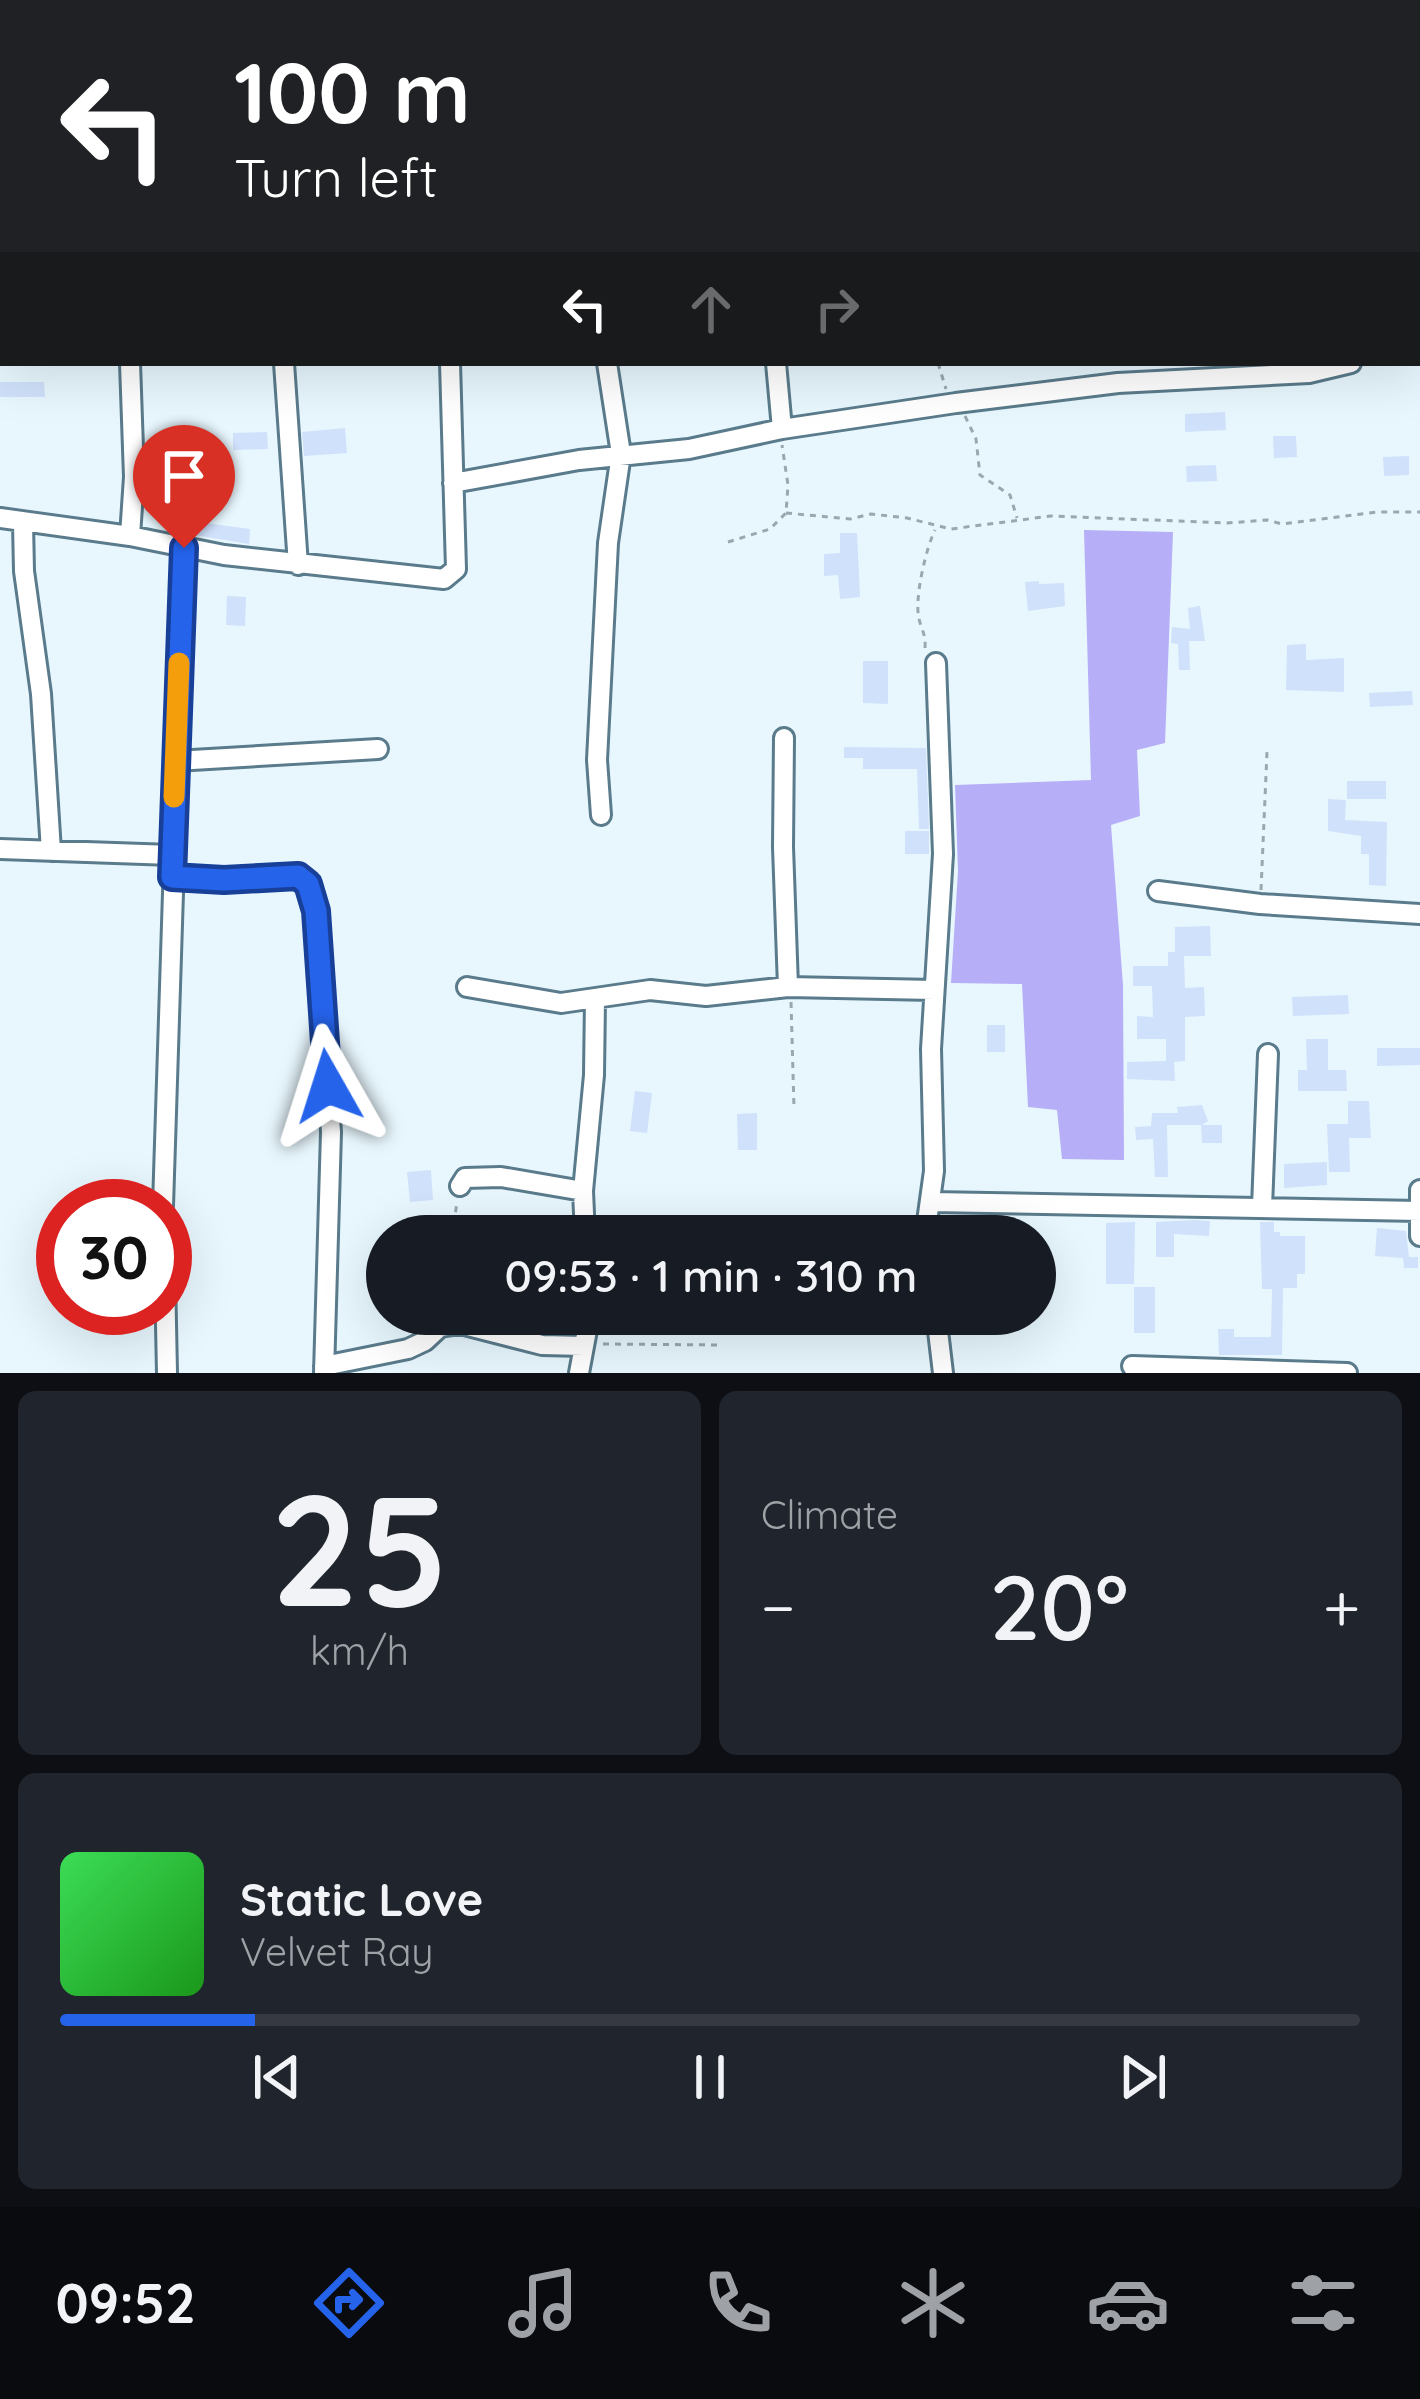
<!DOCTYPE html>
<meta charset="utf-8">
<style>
:root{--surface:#171b24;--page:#20242c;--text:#f1f3f6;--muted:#9ea1a6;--line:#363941;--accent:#2563eb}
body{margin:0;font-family:Quicksand,sans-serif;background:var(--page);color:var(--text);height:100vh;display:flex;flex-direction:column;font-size:45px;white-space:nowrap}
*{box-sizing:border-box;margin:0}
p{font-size:39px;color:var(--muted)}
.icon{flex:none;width:66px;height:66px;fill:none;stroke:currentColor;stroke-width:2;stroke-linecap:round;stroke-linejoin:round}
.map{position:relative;height:1373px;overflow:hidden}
.details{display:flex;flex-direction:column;gap:18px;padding:18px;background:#0d0f14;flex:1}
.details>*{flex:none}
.banner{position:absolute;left:0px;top:0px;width:1422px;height:366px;box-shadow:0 12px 48px #0002;background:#202124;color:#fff;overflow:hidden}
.speed{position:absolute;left:36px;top:1179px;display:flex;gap:24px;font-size:60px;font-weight:700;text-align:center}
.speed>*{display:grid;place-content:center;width:156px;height:156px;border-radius:50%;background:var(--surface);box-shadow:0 12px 48px #0002;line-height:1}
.speed .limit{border:18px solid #d22;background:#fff;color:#111}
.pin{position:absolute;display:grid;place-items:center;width:102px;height:102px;color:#fff;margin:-123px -51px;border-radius:50% 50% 50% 0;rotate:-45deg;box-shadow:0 0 12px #0007}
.pin .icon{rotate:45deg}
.me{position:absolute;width:132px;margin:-66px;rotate:354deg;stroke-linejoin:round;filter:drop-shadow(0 0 9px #0008)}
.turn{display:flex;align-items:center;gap:42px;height:252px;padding:0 36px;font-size:54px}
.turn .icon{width:156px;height:156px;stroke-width:2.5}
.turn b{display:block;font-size:84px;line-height:102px}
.lanes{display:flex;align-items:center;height:114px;padding:0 36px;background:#0003;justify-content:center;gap:60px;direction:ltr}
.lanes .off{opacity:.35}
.big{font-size:90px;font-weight:600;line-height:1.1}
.details .card{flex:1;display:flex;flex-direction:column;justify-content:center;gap:18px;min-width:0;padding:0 42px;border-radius:18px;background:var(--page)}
.details .dial{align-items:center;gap:0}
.dial b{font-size:156px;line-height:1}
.song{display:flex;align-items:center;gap:36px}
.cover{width:144px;height:144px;border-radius:18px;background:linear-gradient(135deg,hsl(130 70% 55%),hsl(120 70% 35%))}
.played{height:12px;border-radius:6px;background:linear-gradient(90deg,var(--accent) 15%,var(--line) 15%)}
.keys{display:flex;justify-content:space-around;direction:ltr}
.heat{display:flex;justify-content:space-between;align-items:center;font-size:66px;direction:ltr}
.details .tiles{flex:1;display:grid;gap:18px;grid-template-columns:1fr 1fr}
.card:last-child{grid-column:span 2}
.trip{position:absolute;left:366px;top:1215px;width:690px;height:120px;border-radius:60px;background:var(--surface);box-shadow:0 12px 48px #0002;font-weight:600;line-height:120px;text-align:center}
.dock{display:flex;height:192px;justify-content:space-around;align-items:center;background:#090b0e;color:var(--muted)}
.dock .icon{width:84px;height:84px}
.dock .on{color:var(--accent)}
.dock b{font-size:54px;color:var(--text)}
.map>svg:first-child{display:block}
.water{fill:#b6aff8}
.building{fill:#d0e1fb}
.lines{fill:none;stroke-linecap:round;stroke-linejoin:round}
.minor-casing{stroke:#5a7b8b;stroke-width:24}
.path{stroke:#99a8af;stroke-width:3;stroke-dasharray:6 6;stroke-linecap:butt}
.minor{stroke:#fff;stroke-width:18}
.route-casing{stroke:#184099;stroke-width:30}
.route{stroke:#2563eb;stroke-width:21}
.slow{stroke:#f59e0b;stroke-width:21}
</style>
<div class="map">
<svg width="1420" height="1373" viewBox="0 0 1420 1373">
<rect width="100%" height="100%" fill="#e8f7fe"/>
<path class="water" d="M1084,530l89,2 -8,211 -28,7 3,66 -29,9 12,160 1,175 -62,-1 -5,-49 -29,-3 -6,-123 -71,-1 7,-112 -3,-86 136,-5z"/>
<path class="building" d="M0,382h44l1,15h-45z
M1225,412l1,18 -41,2v-18z
M345,428l2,25 -43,3 -2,-24z
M267,432l1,17 -35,1v-17z
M1273,436h23l1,21 -23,1z
M1409,456v19l-25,1 -1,-19z
M1216,465l1,16 -30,1 -1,-16z
M190,521l60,8 -1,15 -61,-10z
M840,533h17l3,64 -20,2 -2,-24 -14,1v-22l16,-1z
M1039,581v3l25,-1 1,23 -37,5 -3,-29z
M227,596l19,1 -1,29 -19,-1z
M1200,606l5,35h-16l1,29h-11l-1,-26 -7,-1 1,-16 18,2 -2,-21z
M1306,644v16l38,-2v34l-58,-2 1,-45z
M863,661h25v43l-25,-1z
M1412,691l1,14 -43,2 -1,-14z
M844,747l82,1 3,81h-10l-2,-60h-54v-11h-19z
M1347,781h39v18h-39z
M1328,799l18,1 -1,20 42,2 -1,64 -17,-1v-31h-8v-18l-33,-5z
M905,831h24v23h-24z
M1210,926l1,30h-27l1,32 19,-1 1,29 -20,1v44l-11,1 1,19 -48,-2v-17l39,-1v-22h-29v-23l16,1 -1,-31h-19v-20h35v-14h7v-25z
M1348,995l1,19 -56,2 -1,-19z
M987,1025h18v27h-18z
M1306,1039h22v31h18l1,21h-49v-21h9z
M1377,1048h43v17l-43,1z
M635,1091l17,2 -5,40 -17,-2z
M1348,1101h21l2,37h-22l1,34h-21l-2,-48h21z
M1202,1105l6,16 -6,4h20v18h-20l-1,-18h-34l1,52h-13l-2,-38 -17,1 -1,-13 16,-1 1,-13h26l-1,-6z
M757,1113v37h-19l-1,-36z
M1327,1162v23l-43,3v-24z
M431,1170l2,30 -23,2 -3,-30z
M1194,1220l16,1 -1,15 -35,-2v23h-18v-35z
M1135,1222l-1,62h-28v-61z
M1260,1222h14v10h6v4h25v38h-8v14h-14l-1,67h-63l-1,-26h16v8h37l1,-48h-10z
M1377,1228l29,3 3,26h9v11h-14l-1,-10 -28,-2z
M1134,1287h21v46h-21z"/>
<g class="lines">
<defs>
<path id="minor" d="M279,0v3
M116,3v-3
M440,3v-3
M1419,113h1
M1419,345h1
M284,363l14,202
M776,363l6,66
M453,483l126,-23 110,-11 93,-20 174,-26 162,-20 191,-10 42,-10
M0,518l130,18 94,19 220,24 12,-10 -6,-206
M23,523l1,48 17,123 10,157
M130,536l4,-59 -4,-114
M784,738l-1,109 5,140
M175,761l203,-12
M601,815l-4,-55 11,-217 13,-89 -14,-91
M0,849l172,6
M172,877l53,3 73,-4 10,8 6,11 17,237 -7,241
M1158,891l102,13 160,10
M467,987l94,16 89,-13 56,6 82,-9 146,3
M460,1186l5,-8 36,-1 82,14
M1420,1190v46
M931,1202l489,9
M163,1206l21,-658
M1262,1207l6,-153
M585,1236l-2,-45 11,-116 1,-76
M925,1236l9,-65 -3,-122 12,-195 -7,-191
M165,1275l2,98
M936,1314l7,59
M324,1366l84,-17 17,-8 15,-14 20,-3 82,21 42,1
M1132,1366l215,7
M579,1373l11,-59"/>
</defs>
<use href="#minor" class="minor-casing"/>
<path class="path" d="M1085,0v3
M1255,3v-3
M0,153l3,-1
M938,363l8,26
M965,416l11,23 4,36 30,20 7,23
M786,513l64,6 21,-5 36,4 44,11 100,-13 176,7 40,-3 15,4 96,-12h42
M728,542l42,-13 16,-16 2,-28 -6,-40
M925,648c1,-13 -3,-17 -6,-29 -5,-20 7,-71 16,-89
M1261,890l6,-138
M791,1002l3,106
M452,1236l5,-34
M603,1344l118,1"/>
<use href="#minor" class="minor"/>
</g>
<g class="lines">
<defs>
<path id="route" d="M184,548l-12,329 52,3 74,-4 10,8 8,27 12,175"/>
</defs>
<use href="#route" class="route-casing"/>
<use href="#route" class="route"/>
<path class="slow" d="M174,797l5,-134"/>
</g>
</svg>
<div class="speed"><div class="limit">30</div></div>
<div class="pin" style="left:184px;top:548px;background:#d93025"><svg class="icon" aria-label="arrive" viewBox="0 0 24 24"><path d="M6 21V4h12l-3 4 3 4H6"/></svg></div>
<svg class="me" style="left:328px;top:1086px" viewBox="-20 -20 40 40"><path d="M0-17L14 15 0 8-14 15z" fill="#2563eb" stroke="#fff" stroke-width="4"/></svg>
<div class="trip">09:53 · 1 min · 310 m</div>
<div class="banner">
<div class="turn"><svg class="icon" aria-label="left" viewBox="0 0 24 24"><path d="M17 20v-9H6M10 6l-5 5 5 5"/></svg><div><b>100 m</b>Turn left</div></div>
<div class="lanes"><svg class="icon" aria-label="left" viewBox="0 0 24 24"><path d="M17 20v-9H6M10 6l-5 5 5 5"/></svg><svg class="icon off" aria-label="ahead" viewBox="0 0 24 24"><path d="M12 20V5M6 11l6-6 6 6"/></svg><svg class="icon off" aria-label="right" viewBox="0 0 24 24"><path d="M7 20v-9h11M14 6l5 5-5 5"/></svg></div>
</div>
</div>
<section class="details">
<div class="tiles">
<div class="card dial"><b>25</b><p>km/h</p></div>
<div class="card"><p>Climate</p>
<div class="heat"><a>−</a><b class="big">20°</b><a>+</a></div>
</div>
<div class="card">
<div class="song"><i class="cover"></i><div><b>Static Love</b><p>Velvet Ray</p></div></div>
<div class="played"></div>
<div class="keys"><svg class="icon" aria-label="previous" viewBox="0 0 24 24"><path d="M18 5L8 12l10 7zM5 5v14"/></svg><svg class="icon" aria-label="pause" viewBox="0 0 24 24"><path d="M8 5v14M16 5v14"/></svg><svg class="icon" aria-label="next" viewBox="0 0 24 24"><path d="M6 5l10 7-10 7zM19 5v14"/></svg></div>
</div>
</div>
</section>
<nav class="dock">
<b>09:52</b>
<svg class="icon on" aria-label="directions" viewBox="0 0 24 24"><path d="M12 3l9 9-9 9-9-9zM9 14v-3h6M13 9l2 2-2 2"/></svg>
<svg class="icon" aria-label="music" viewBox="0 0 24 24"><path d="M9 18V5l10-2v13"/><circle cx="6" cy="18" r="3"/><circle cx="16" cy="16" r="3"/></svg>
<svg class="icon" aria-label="phone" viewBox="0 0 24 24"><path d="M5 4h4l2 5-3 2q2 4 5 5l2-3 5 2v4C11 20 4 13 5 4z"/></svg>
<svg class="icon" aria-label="climate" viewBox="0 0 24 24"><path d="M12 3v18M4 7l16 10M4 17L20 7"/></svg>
<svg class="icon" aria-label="car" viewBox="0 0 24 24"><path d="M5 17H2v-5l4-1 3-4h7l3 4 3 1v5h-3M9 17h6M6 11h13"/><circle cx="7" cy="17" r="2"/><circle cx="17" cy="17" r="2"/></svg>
<svg class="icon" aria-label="filters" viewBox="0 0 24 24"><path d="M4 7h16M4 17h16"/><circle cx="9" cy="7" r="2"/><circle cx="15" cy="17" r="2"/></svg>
</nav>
